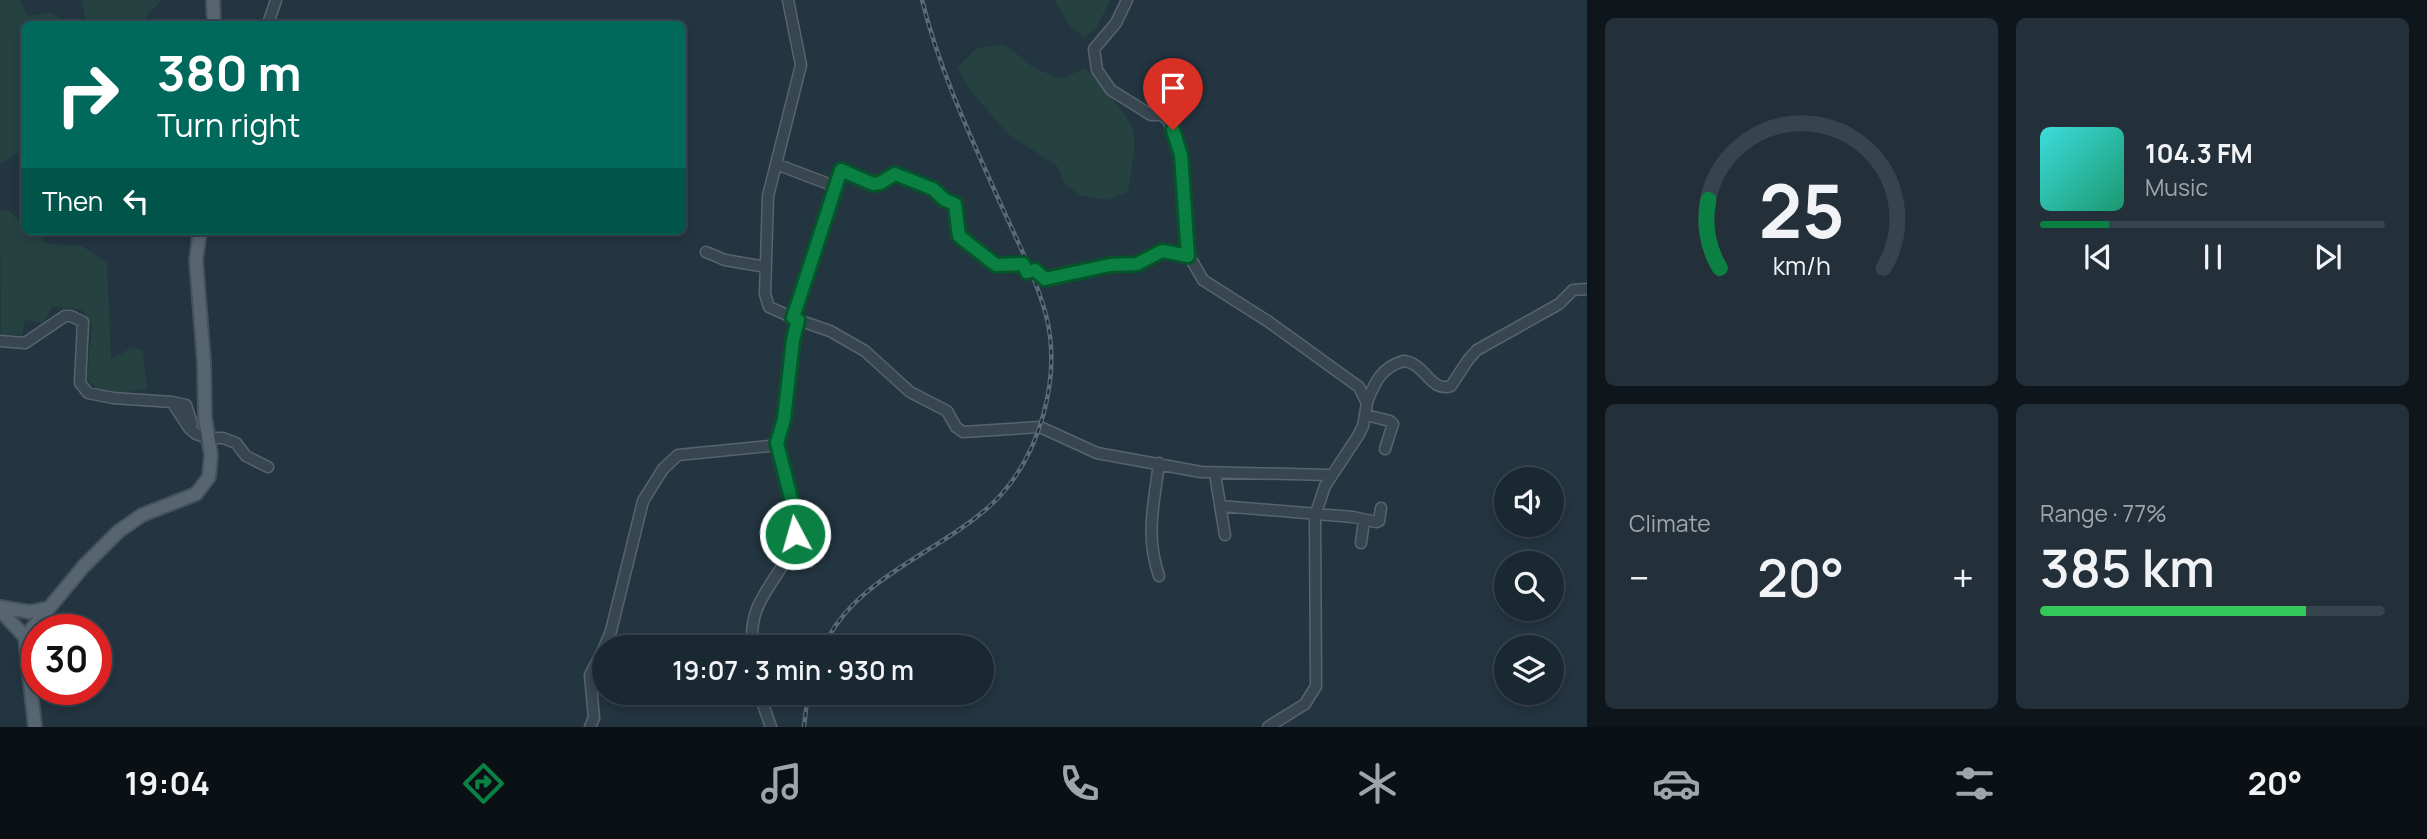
<!DOCTYPE html>
<meta charset="utf-8">
<style>
:root{--surface:#1a2831;--page:#233039;--text:#f1f3f6;--muted:#9fa6ab;--line:#38444d;--accent:#0b8043}
body{margin:0;font-family:Manrope,sans-serif;background:var(--page);color:var(--text);height:100vh;display:flex;flex-direction:column;font-size:26px;white-space:nowrap}
*{box-sizing:border-box;margin:0}
p{font-size:23px;color:var(--muted)}
.icon{flex:none;width:38px;height:38px;fill:none;stroke:currentColor;stroke-width:2;stroke-linecap:round;stroke-linejoin:round}
.map{position:relative;flex:1;overflow:hidden}
.sheet{display:flex;flex-direction:column;gap:18px;padding:18px;background:#0e161b;width:840px}
.sheet>*{flex:none}
.guide{position:absolute;left:21px;top:21px;width:665px;height:214px;border-radius:10px;box-shadow:0 4px 10px #0003,0 0 0 2px var(--line);background:#00695c;color:#fff;overflow:hidden}
.fabs{position:absolute;left:1494px;top:467px;display:grid;gap:14px}
.fabs a{display:grid;place-items:center;width:70px;height:70px;border-radius:50%;background:var(--surface);box-shadow:0 4px 10px #0003,0 0 0 2px var(--line);font-size:35px}
.speed{position:absolute;left:21px;top:614px;display:flex;gap:14px;font-size:35px;font-weight:700;text-align:center}
.speed>*{display:grid;place-content:center;width:91px;height:91px;border-radius:50%;background:var(--surface);box-shadow:0 4px 10px #0003,0 0 0 2px var(--line);line-height:1}
.speed .limit{border:10px solid #d22;background:#fff;color:#111}
.pin{position:absolute;display:grid;place-items:center;width:60px;height:60px;color:#fff;margin:-72px -30px;border-radius:50% 50% 50% 0;rotate:-45deg;box-shadow:0 0 7px #0007}
.pin .icon{rotate:45deg}
.me{position:absolute;width:77px;margin:-38px;rotate:354deg;stroke-linejoin:round;filter:drop-shadow(0 0 5px #0008)}
.turn{display:flex;align-items:center;gap:24px;height:147px;padding:0 21px;font-size:32px}
.turn .icon{width:91px;height:91px;stroke-width:2.5}
.turn b{display:block;font-size:49px;line-height:60px}
.then{display:flex;align-items:center;height:66px;padding:0 21px;background:#0003;gap:14px;font-size:26px}
.big{font-size:52px;font-weight:600;line-height:1.1}
.sheet .tile{flex:1;display:flex;flex-direction:column;justify-content:center;gap:10px;min-width:0;padding:0 24px;border-radius:10px;background:var(--page)}
.sheet .dial{align-items:center;gap:0}
.dial svg{height:182px;overflow:visible;fill:none;stroke:var(--line);stroke-width:7;stroke-linecap:round;text-anchor:middle}
.dial text{fill:var(--text);stroke:none}
.song{display:flex;align-items:center;gap:21px}
.cover{width:84px;height:84px;border-radius:10px;background:linear-gradient(135deg,hsl(180 70% 55%),hsl(160 70% 35%))}
.played{height:7px;border-radius:4px;background:linear-gradient(90deg,var(--accent) 20%,var(--line) 20%)}
.keys{display:flex;justify-content:space-around;direction:ltr}
.heat{display:flex;justify-content:space-between;align-items:center;font-size:38px;direction:ltr}
.charge{height:10px;border-radius:5px;background:linear-gradient(90deg,#34c759 77%,var(--line) 0)}
.sheet .tiles{flex:1;display:grid;gap:18px;grid-template-columns:repeat(2,1fr)}
.trip{position:absolute;left:592px;top:635px;width:402px;height:70px;border-radius:35px;background:var(--surface);box-shadow:0 4px 10px #0003,0 0 0 2px var(--line);font-weight:600;line-height:70px;text-align:center}
.tabs{display:flex;height:112px;justify-content:space-around;align-items:center;background:#0a1014;color:var(--muted)}
.tabs .icon{width:49px;height:49px}
.tabs .on{color:var(--accent)}
.tabs b{font-size:32px;color:var(--text)}
main{display:flex;flex:1;min-height:0}
.map>svg:first-child{display:block}
.green{fill:#254240}
.lines{fill:none;stroke-linecap:round;stroke-linejoin:round}
.minor-casing{stroke:#56646e;stroke-width:13}
.major-casing{stroke:#44525d;stroke-width:16}
.minor{stroke:#384650;stroke-width:10}
.major{stroke:#566570;stroke-width:12}
.rail-casing{stroke:#5a6b78;stroke-width:4.5}
.rail{stroke:#1d2b36;stroke-width:2;stroke-dasharray:5;stroke-linecap:butt}
.route-casing{stroke:#07532c;stroke-width:18}
.route{stroke:#0b8043;stroke-width:12}
</style>
<main>
<div class="map">
<svg width="1587" height="727" viewBox="0 0 1587 727">
<rect width="100%" height="100%" fill="#233541"/>
<path class="green" d="M0,0h21l6,16 24,-3 14,9v2h-41v111l-6,18 -18,11z
M81,0h80l-14,16 -2,8h-58z
M1055,0h55l-13,27 -12,10 -15,-11z
M1004,44l30,24 27,11 24,-11c13,16 47,48 49,68 2,15 -4,40 -6,56l-20,8 -29,-5 -14,-11 -8,-18 -49,-32 -37,-43 -14,-23 20,-20z
M8,210l16,14v7h9l15,13 34,2 25,17 4,96 22,-12 10,4 4,38 -45,7 -15,-18 5,-51 -9,-17 -30,-4 -10,17 -18,-3 -3,15 -21,-1 -1,-123z"/>
<g class="lines">
<defs>
<path id="minor" d="M788,0l13,65 -33,131 -3,98 4,13 29,13 32,11 35,20 45,41 37,19 9,16 7,5 77,-5 57,26 104,19 130,3
M1127,0l-11,23 -22,26 3,21 14,20 40,25h10l7,5 13,35 5,47 1,50 16,28 66,42 90,65 8,16 -4,23 -5,10 -33,50 -10,30 1,170 -11,18 -37,23
M268,24l8,-24
M776,164l58,22
M706,252l19,8 41,7
M793,318l41,-131 8,-17 31,14 22,-10 38,15 12,11 10,4 4,32 35,28h27l6,8 8,-2 10,9 65,-14 27,-1 25,-13 26,5
M0,341l25,2 40,-27h6l12,6 -3,61 8,10 25,5 59,4 17,26 7,6 12,4h15l13,5 10,13 22,11
M172,402l14,3 6,19
M1367,402c8,-20 14,-34 36,-41 22,1 27,32 48,25l17,-26 9,-10 82,-46 14,-14 14,-1
M1366,415l24,6 3,3 -8,25
M1215,474l10,61
M1221,506l132,11 23,5 3,-1 2,-13
M1361,543l3,-23
M1159,576c-14,-41 -5,-72 0,-113
M604,648l7,-17 32,-130 20,-32 15,-14 91,-9 10,-5c14,-38 6,-82 19,-121
M753,648c-5,-35 10,-52 28,-80 5,-7 10,-15 13,-24 8,-33 -10,-69 -17,-101
M759,693l12,34
M590,727l4,-9 -4,-43 14,-27"/>
<path id="major" d="M213,0l1,24
M0,607l30,5 18,-4
M0,610l25,27 10,90
M25,637l58,-70 36,-36 23,-16 54,-21 13,-17 2,-22 -6,-38 -1,-55 -8,-102 4,-29"/>
</defs>
<use href="#minor" class="minor-casing"/>
<use href="#major" class="major-casing"/>
<use href="#minor" class="minor"/>
<use href="#major" class="major"/>
<defs>
<path id="rail" d="M823,648c32,-72 118,-95 171,-146 46,-45 68,-125 52,-187 -10,-37 -28,-73 -44,-108 -30,-67 -62,-135 -80,-207
M804,727l4,-34"/>
</defs>
<use href="#rail" class="rail-casing"/>
<use href="#rail" class="rail"/>
</g>
<g class="lines">
<defs>
<path id="route" d="M795,534l-1,-24 -17,-67 7,-24 9,-79 5,-20 -5,-2 48,-148 32,14 7,-1 15,-9 38,15 12,11 10,4 4,32 37,29 27,-1 4,8 8,-2 10,9 65,-14 27,-1 25,-13 26,5 -7,-101 -8,-25"/>
</defs>
<use href="#route" class="route-casing"/>
<use href="#route" class="route"/>
</g>
</svg>
<div class="fabs">
<a><svg class="icon" aria-label="sound" viewBox="0 0 24 24"><path d="M4 9h4l5-4v14l-5-4H4zM17 9q2 3 0 6"/></svg></a>
<a><svg class="icon" aria-label="search" viewBox="0 0 24 24"><circle cx="10" cy="10" r="6"/><path d="M15 15l6 6"/></svg></a>
<a><svg class="icon" aria-label="layers" viewBox="0 0 24 24"><path d="M12 4l9 5-9 5-9-5zM3 14l9 5 9-5"/></svg></a>
</div>
<div class="speed"><div class="limit">30</div></div>
<div class="pin" style="left:1173px;top:130px;background:#d93025"><svg class="icon" aria-label="arrive" viewBox="0 0 24 24"><path d="M6 21V4h12l-3 4 3 4H6"/></svg></div>
<svg class="me" style="left:795px;top:534px" viewBox="-20 -20 40 40"><circle r="17" fill="#0b8043" stroke="#fff" stroke-width="3"/><path d="M0-11L8 9 0 5-8 9z" fill="#fff"/></svg>
<div class="trip">19:07 · 3 min · 930 m</div>
<div class="guide">
<div class="turn"><svg class="icon" aria-label="right" viewBox="0 0 24 24"><path d="M7 20v-9h11M14 6l5 5-5 5"/></svg><div><b>380 m</b>Turn right</div></div>
<div class="then">Then<svg class="icon" aria-label="left" viewBox="0 0 24 24"><path d="M17 20v-9H6M10 6l-5 5 5 5"/></svg></div>
</div>
</div>
<section class="sheet">
<div class="tiles">
<div class="tile dial"><svg viewBox="0 0 100 80">
<path d="M14 69A42 42 0 1 1 86 69"/>
<path d="M14 69A42 42 0 0 1 9 39" stroke="#0b8043"/>
<text x="50" y="56" font-size="32" font-weight="700">25</text>
<text x="50" y="72" font-size="11">km/h</text>
</svg></div>
<div class="tile">
<div class="song"><i class="cover"></i><div><b>104.3 FM</b><p>Music</p></div></div>
<div class="played"></div>
<div class="keys"><svg class="icon" aria-label="previous" viewBox="0 0 24 24"><path d="M18 5L8 12l10 7zM5 5v14"/></svg><svg class="icon" aria-label="pause" viewBox="0 0 24 24"><path d="M8 5v14M16 5v14"/></svg><svg class="icon" aria-label="next" viewBox="0 0 24 24"><path d="M6 5l10 7-10 7zM19 5v14"/></svg></div>
</div>
<div class="tile"><p>Climate</p>
<div class="heat"><a>−</a><b class="big">20°</b><a>+</a></div>
</div>
<div class="tile"><p>Range · 77%</p><b class="big">385 km</b><div class="charge"></div></div>
</div>
</section>
</main>
<nav class="tabs">
<b>19:04</b>
<svg class="icon on" aria-label="directions" viewBox="0 0 24 24"><path d="M12 3l9 9-9 9-9-9zM9 14v-3h6M13 9l2 2-2 2"/></svg>
<svg class="icon" aria-label="music" viewBox="0 0 24 24"><path d="M9 18V5l10-2v13"/><circle cx="6" cy="18" r="3"/><circle cx="16" cy="16" r="3"/></svg>
<svg class="icon" aria-label="phone" viewBox="0 0 24 24"><path d="M5 4h4l2 5-3 2q2 4 5 5l2-3 5 2v4C11 20 4 13 5 4z"/></svg>
<svg class="icon" aria-label="climate" viewBox="0 0 24 24"><path d="M12 3v18M4 7l16 10M4 17L20 7"/></svg>
<svg class="icon" aria-label="car" viewBox="0 0 24 24"><path d="M5 17H2v-5l4-1 3-4h7l3 4 3 1v5h-3M9 17h6M6 11h13"/><circle cx="7" cy="17" r="2"/><circle cx="17" cy="17" r="2"/></svg>
<svg class="icon" aria-label="filters" viewBox="0 0 24 24"><path d="M4 7h16M4 17h16"/><circle cx="9" cy="7" r="2"/><circle cx="15" cy="17" r="2"/></svg>
<b>20°</b>
</nav>
